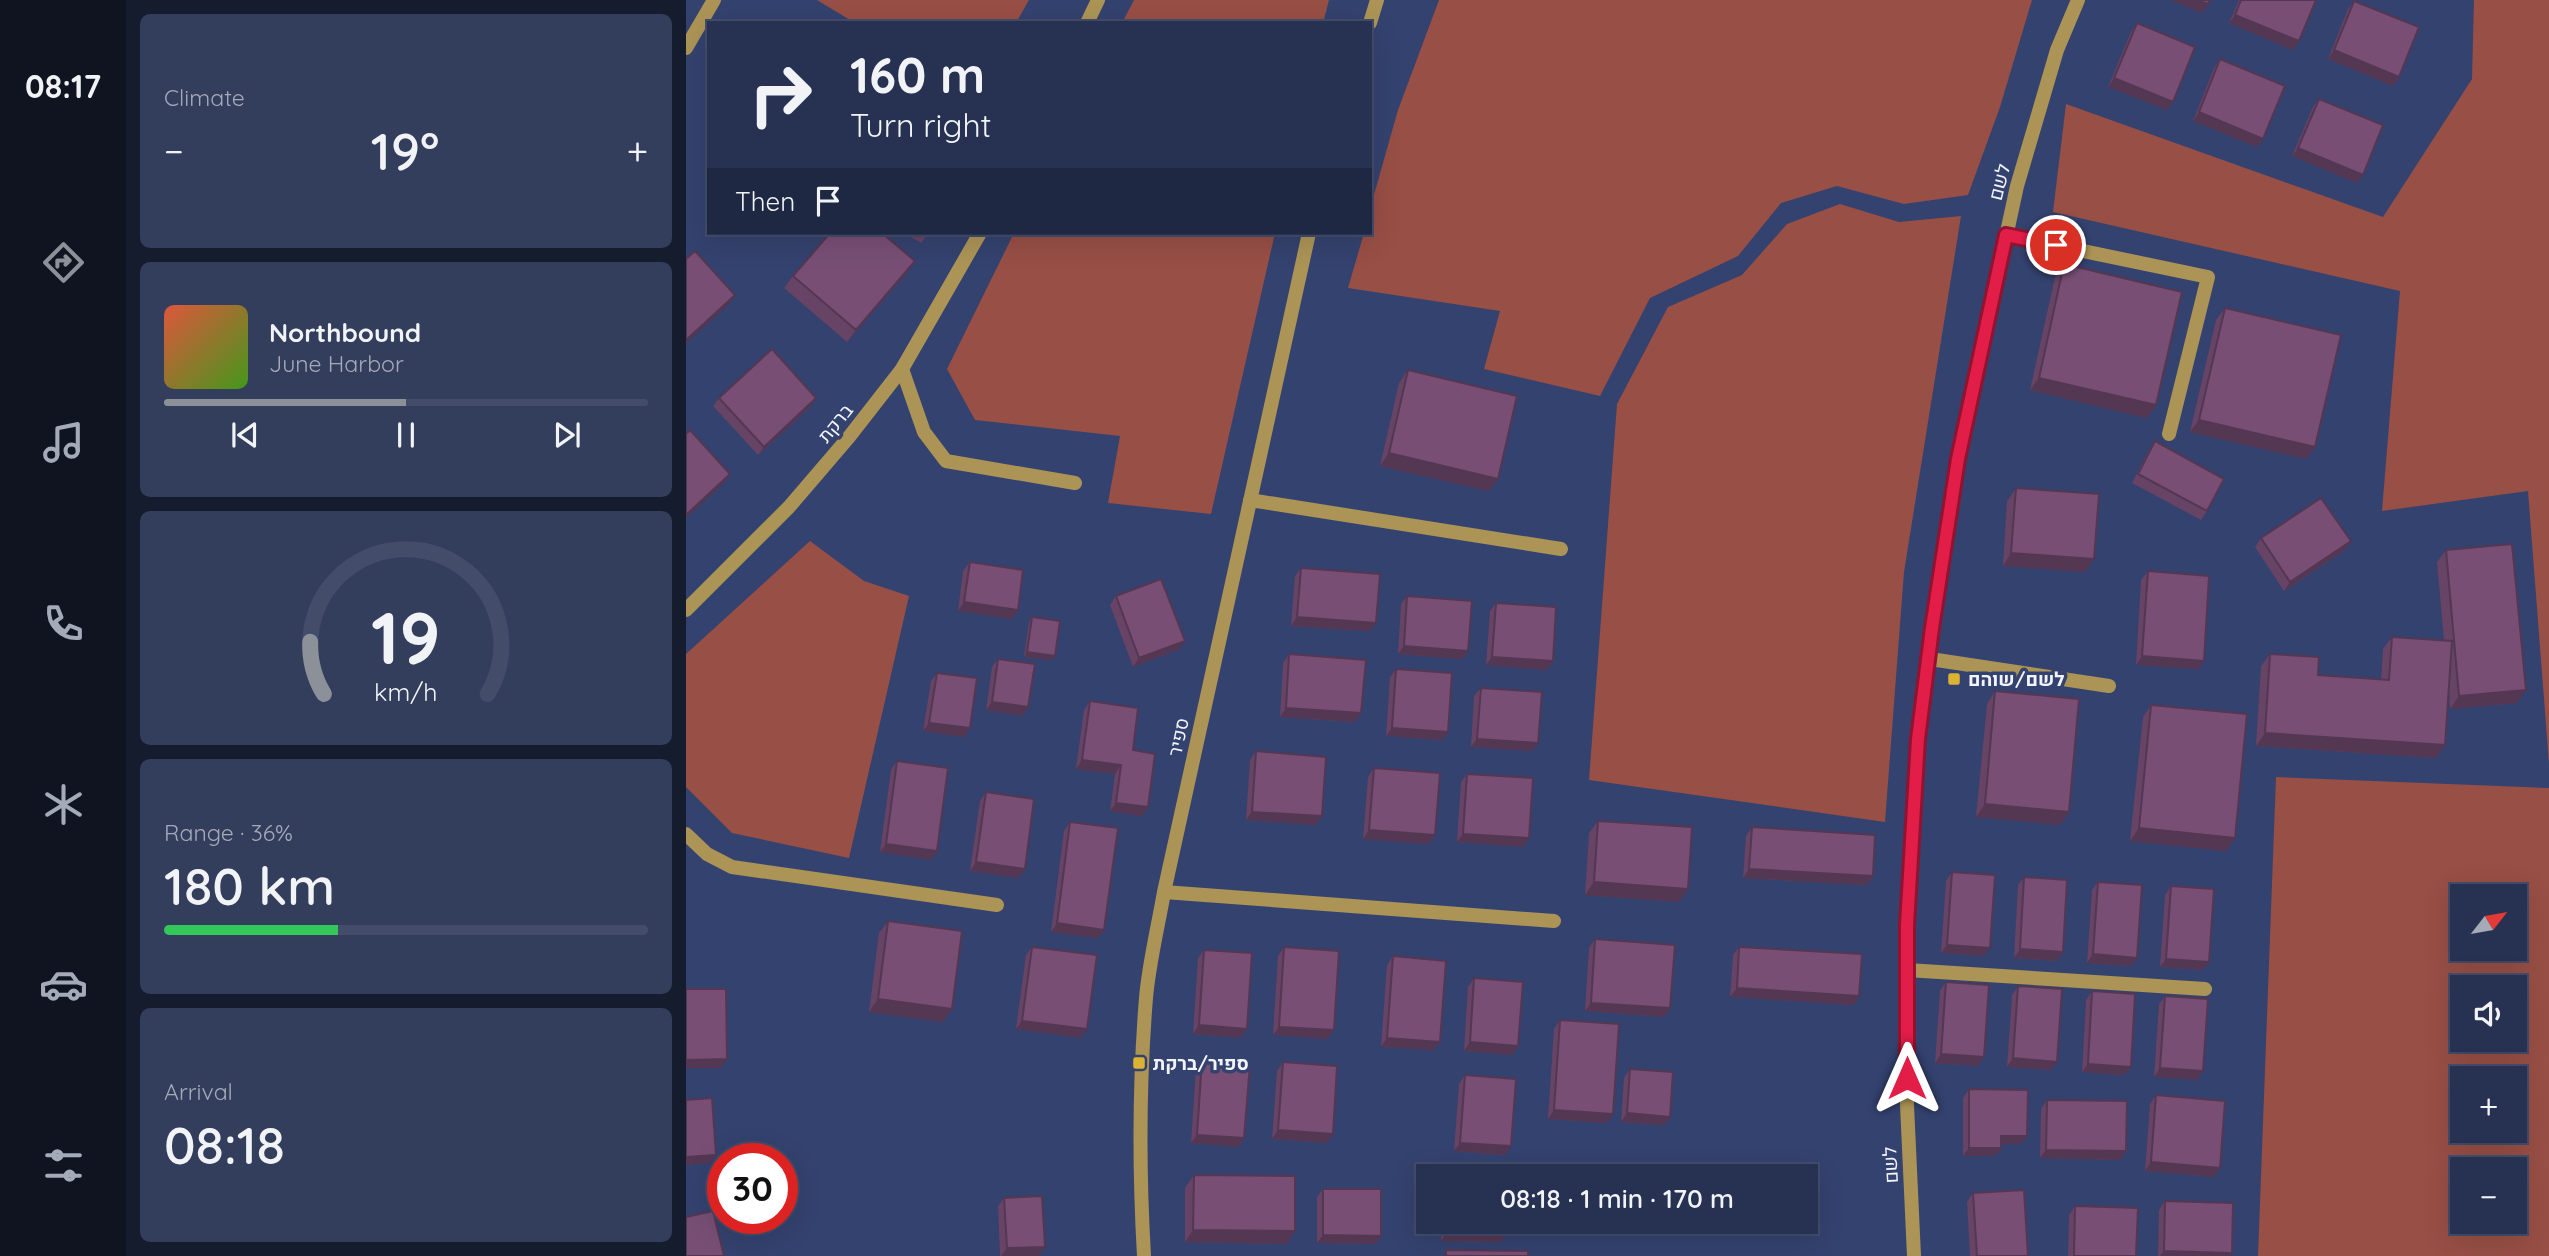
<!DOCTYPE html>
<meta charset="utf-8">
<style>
:root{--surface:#273253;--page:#333e5d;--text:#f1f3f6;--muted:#a4aab8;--line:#434d6a;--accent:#8c9099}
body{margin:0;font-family:Quicksand,Heebo,sans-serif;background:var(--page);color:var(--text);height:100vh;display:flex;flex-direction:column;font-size:26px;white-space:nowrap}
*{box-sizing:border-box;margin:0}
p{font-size:23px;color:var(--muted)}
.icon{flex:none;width:38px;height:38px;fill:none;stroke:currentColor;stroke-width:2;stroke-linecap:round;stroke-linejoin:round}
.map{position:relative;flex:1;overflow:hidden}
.panel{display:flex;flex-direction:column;gap:14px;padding:14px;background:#151c2e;width:560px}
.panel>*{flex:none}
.banner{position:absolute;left:21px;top:21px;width:665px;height:214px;border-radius:0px;box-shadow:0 7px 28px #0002,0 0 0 2px var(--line);background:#273253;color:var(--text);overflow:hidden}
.needle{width:46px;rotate:59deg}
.buttons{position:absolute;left:1764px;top:884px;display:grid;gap:14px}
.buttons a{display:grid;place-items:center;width:77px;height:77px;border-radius:0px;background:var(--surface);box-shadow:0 7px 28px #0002,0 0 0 2px var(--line);font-size:35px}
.speed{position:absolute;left:21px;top:1143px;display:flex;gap:14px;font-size:35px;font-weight:700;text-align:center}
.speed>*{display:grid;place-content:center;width:91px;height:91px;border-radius:50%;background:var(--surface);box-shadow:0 7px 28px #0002,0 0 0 2px var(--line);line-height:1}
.speed .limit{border:10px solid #d22;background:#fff;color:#111}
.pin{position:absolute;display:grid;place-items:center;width:60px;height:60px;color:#fff;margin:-30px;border:4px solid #fff;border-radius:50%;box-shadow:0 2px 7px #0007}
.me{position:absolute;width:77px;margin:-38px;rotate:0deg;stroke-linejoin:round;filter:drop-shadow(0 0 5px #0008)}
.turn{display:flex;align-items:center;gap:24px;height:147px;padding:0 28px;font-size:32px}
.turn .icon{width:91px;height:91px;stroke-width:2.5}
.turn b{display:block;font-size:49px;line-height:60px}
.then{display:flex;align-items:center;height:66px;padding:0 28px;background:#0003;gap:14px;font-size:26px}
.big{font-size:52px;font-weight:600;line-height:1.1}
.panel .card{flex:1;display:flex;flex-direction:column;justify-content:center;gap:10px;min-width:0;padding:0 24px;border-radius:10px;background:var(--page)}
.panel .dial{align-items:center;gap:0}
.dial svg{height:182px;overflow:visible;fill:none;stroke:var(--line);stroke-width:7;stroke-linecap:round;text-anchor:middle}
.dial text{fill:var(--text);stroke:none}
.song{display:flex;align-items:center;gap:21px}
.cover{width:84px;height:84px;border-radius:10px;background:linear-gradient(135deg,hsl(10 70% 55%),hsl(100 70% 35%))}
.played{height:7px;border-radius:4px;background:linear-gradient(90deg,var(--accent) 50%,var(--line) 50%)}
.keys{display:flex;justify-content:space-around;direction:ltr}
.heat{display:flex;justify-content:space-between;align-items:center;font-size:38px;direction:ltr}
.charge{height:10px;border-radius:5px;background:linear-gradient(90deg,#34c759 36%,var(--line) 0)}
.trip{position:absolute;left:730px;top:1164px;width:402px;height:70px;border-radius:0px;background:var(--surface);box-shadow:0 7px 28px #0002,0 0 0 2px var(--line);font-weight:600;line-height:70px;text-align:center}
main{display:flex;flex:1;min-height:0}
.dock{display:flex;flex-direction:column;width:126px;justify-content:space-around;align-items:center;background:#101421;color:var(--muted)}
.dock .icon{width:49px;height:49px}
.dock .active{color:var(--accent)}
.dock b{font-size:32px;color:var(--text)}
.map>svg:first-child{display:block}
.green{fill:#984f45;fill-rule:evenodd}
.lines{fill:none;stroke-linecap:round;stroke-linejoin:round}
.service{stroke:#ac9456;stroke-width:14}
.minor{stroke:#ac9456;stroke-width:14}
.tertiary{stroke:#ac9456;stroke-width:14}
.wall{fill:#674365}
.shaded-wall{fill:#543752}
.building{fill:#784e75;stroke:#543752;stroke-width:2}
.route-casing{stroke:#92132f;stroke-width:18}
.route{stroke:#e11d48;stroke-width:12}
.poi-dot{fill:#dcb233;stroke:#34426f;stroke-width:2.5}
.labels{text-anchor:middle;stroke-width:7;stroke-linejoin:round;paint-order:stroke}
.street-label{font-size:19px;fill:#f2f4fa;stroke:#34426f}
.poi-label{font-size:19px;font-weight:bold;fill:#f2f4fa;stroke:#34426f;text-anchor:start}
</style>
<main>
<nav class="dock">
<b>08:17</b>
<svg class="icon active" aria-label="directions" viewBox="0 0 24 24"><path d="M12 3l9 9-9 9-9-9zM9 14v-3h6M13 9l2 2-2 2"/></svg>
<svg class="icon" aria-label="music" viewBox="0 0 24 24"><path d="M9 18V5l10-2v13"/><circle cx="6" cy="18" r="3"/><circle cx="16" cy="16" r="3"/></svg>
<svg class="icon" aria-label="phone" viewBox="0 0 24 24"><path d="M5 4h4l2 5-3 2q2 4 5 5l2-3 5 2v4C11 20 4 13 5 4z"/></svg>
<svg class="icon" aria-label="climate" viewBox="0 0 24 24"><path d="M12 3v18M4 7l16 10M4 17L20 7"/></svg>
<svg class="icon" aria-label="car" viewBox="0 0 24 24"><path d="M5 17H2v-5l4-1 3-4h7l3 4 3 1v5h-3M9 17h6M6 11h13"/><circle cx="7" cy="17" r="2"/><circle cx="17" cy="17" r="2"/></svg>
<svg class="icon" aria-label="filters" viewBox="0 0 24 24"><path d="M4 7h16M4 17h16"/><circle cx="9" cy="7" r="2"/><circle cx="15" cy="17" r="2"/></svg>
</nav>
<section class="panel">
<div class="card"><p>Climate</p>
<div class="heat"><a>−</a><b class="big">19°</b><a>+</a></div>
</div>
<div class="card">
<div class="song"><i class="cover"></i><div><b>Northbound</b><p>June Harbor</p></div></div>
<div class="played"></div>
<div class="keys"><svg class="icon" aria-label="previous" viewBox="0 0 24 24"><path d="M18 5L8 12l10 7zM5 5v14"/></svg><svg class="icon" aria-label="pause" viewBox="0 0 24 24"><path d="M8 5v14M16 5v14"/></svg><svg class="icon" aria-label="next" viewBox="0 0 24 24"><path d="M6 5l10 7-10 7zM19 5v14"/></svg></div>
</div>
<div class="card dial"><svg viewBox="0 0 100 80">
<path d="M14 69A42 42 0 1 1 86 69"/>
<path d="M14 69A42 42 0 0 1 8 46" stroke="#8c9099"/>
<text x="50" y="56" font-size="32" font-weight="700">19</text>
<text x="50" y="72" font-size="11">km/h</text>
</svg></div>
<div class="card"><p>Range · 36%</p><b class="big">180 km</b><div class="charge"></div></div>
<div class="card"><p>Arrival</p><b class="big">08:18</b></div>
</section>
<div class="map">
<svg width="1863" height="1256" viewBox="0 0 1863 1256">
<rect width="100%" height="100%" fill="#34426f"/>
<path class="green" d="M131,0h212l-13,23h-161z
M448,0h195l-6,23h-201z
M753,0h593l-32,107 -32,88 -64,9 -67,-18 -56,17 -43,53 -88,42 -50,98 -116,-27 16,-58 -152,-23 16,-55h6v-24l28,-99z
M1788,0h75v764l-21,-273 -146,20 18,-220 -347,-79 13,-108 317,113 89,-138z
M1154,204l59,18 62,-6 -57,356 -19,250 -296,-42 28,-376 51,-97 74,-32 45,-51z
M328,233h261l-64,281 -103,-11 12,-67 -145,-16 -28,-51z
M124,541l54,40 45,15 -60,262 -117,-25 -46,-46v-133z
M1590,777l273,11v468h-291zM1777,896h52v52h-53zM1776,987h53v53h-53zM1776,1078h53v52h-53zM1776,1169h53v53h-53z"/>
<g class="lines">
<path class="service" d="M1320,235l202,42 -39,157
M216,369l22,63 22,29 129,22
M1244,659l179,27
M1221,970l298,19"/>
<path class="minor" d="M401,23l11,-23
M684,23l7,-23
M564,500l311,49
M0,610l103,-103 60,-70 53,-68 78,-136
M0,834l21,20 25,13 265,38
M478,892l390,29
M458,1256c-5,-86 -5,-172 2,-258 3,-35 12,-71 18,-106l145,-659
M1228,1256l-7,-151v-180l11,-186 14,-111 26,-169 59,-273 40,-136 21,-50"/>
<path class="tertiary" d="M0,48l28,-48"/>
</g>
<path class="wall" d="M1553,0h77l-17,41 -6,9 -64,-27z
M1668,1l45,76 -6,9 -65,-27 20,-50z
M1451,23l36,79 -6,8 -59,-23 23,-55z
M1534,59l43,80 -6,8 -64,-26 21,-53z
M1633,99l44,76 -6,8 -65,-27 21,-49z
M218,233h25l-8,10z
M229,261l-9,13 -59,68 -63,-54 9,-12z
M1378,264l83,154 -117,-28 25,-113z
M1539,308l81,151 -116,-27 26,-112z
M722,370l81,121 -109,-25 19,-83z
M33,398l91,9 -52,48 -45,-49z
M1469,441l52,70 -6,9 -69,-37 17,-33z
M1330,488l69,84 -82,-6 4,-65z
M1575,538l90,3 -6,9 -61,41 -29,-44z
M1760,550l71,153 -67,6 -1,-19 -13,68 -180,-12 5,-80 9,-12 48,21 63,5 2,-31 9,-12 52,3 -7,-78z
M284,562l48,48 -6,9 -54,-8 5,-40z
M615,568l69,63 -79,-5 4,-50z
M1462,571l56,90 -6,8 -62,-4 5,-85z
M430,596l63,53 -46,18 -23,-62z
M721,596l61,55 -6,8 -64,-5 3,-50z
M810,603l57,58 -6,9 -61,-5 4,-54z
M346,617l20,43 -28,-3 5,-35z
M603,654l66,68 -75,-5 3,-54z
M312,659l24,57 -36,-6 6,-43z
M710,669l52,63 -6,8 -56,-4 4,-59z
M251,673l33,55 -6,9 -41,-6 8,-50z
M795,688l51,63 -61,-4 3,-51z
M1309,691l74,121 -9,13 -84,-8 11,-113z
M404,701l43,49 15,57 -6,9 -32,-5 5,-37 -39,-5 8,-59z
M1465,705l84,133 -9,13 -96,-10 13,-124z
M570,751l60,74 -70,-5 4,-60z
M211,761l40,90 -6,9 -51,-8 11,-82z
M688,768l61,67 -6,9 -66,-5 5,-62z
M781,774l62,64 -6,9 -66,-5 4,-60z
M300,792l39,77 -6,9 -49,-7 10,-70z
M912,821l81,81 -94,-7 4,-62z
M384,822l34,108 -6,8 -47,-6 13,-101z
M1066,827l121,49 -6,9 -124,-7 3,-42z
M1266,872l32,84 -43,-3 5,-72z
M1338,877l39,75 -6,9 -43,-3 4,-73z
M1412,882l39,76 -6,8 -44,-3 5,-73z
M1485,886l38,76 -6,8 -43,-3 5,-72z
M202,921l64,88 -9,13 -74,-10 10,-79z
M909,939l69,78 -79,-6 4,-63z
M346,947l49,91 -65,-9 10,-74z
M598,947l50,83 -7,9 -54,-4 5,-79z
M1053,947l120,49 -6,9 -123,-8 3,-42z
M518,950l43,79 -7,9 -47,-4 5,-76z
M707,956l41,94 -53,-3 6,-82z
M788,978l44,68 -6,9 -48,-4 4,-64z
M1260,982l32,84 -43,-3 5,-73z
M1332,986l33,84 -44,-3 5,-72z
M1406,991l39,76 -7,8 -42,-3 4,-72z
M1479,996l32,84 -43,-3 5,-73z
M874,1020l47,103 -59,-4 6,-90z
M516,1060l42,78 -6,9 -47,-4 5,-74z
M597,1062l50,72 -6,9 -55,-4 5,-68z
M944,1069l34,56 -43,-3 3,-44z
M779,1075l40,80 -51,-4 5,-67z
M1283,1089l52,55h-20l-6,12h-32v-58z
M1470,1095l64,73 -6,9 -69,-6 5,-67z
M1361,1100l79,51 -6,9 -80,-2 1,-49z
M508,1175l101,56 -9,13 -101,-2v-54z
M637,1189l58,47 -6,8 -58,-1v-46z
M1287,1193l55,63h-58l-3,-54z
M318,1198l35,58h-39l-2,-50z
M1479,1201l65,55h-72l1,-46z
M1389,1206l61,50h-68l1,-41z
M755,1222h66v11l-6,9 -60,-1z"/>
<path class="shaded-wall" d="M1484,0h27l11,4 -6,9z
M1549,15l64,26 -6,9 -64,-27z
M1648,50l65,27 -6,9 -65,-27z
M1428,78l59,24 -6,8 -59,-23z
M1513,112l64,27 -6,8 -64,-26z
M1612,148l65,27 -6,8 -65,-27z
M229,261l-9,13 -59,68 9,-12z
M49,295l-6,9 -43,39v-3z
M1353,378l117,27 -9,13 -117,-28z
M130,398l-6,9 -52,48 6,-8z
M1513,420l116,27 -9,12 -116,-27z
M703,453l109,26 -9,12 -109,-25z
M44,474l-6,9 -38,35v-3z
M1665,541l-6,9 -61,41 6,-9z
M1325,553l83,6 -9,13 -82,-6z
M278,602l54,8 -6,9 -54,-8z
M611,617l79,6 -6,8 -79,-5z
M499,641l-6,8 -46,18 6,-9z
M718,646l64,5 -6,8 -64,-5z
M341,652l28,4 -3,4 -28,-3z
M1456,656l62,5 -6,8 -62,-4z
M806,657l61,4 -6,9 -61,-5z
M1840,690l-9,13 -67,6 9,-13z
M306,702l36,5 -6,9 -36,-6z
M600,708l75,5 -6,9 -75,-5z
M243,723l41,5 -6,9 -41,-6z
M706,728l56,4 -6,8 -56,-4z
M1579,733l180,12 -9,13 -180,-12z
M791,739l61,4 -6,8 -61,-4z
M396,760l39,5 -6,9 -39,-5z
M430,803l32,4 -6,9 -32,-5z
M1299,804l84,8 -9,13 -84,-8z
M566,812l70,4 -6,9 -70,-5z
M1453,828l96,10 -9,13 -96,-10z
M683,830l66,5 -6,9 -66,-5z
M777,834l66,4 -6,9 -66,-5z
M200,844l51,7 -6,9 -51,-8z
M290,862l49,7 -6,9 -49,-7z
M1063,869l124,7 -6,9 -124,-7z
M908,882l94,7 -9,13 -94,-7z
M371,923l47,7 -6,8 -47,-6z
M1261,945l43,3 -6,8 -43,-3z
M1334,949l43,3 -6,9 -43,-3z
M1407,954l44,4 -6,8 -44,-3z
M1480,959l43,3 -6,8 -43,-3z
M1051,988l122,8 -6,9 -123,-8z
M192,999l74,10 -9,13 -74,-10z
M905,1003l79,5 -6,9 -79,-6z
M336,1021l65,8 -6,9 -65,-9z
M513,1025l48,4 -7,9 -47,-4z
M593,1027l55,3 -7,9 -54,-4z
M701,1038l53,4 -6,8 -53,-3z
M784,1042l48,4 -6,9 -48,-4z
M1255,1054l43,3 -6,9 -43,-3z
M1327,1058l44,4 -6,8 -44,-3z
M41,1059l-6,9h-35v-8z
M1402,1064l43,3 -7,8 -42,-3z
M1474,1068l43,3 -6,9 -43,-3z
M868,1110l59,4 -6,9 -59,-4z
M941,1113l43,4 -6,8 -43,-3z
M592,1130l55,4 -6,9 -55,-4z
M511,1135l47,3 -6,9 -47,-4z
M1315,1136h26l-6,8h-26z
M774,1143l51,3 -6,9 -51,-4z
M1283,1148h32l-6,8h-32z
M1360,1150l80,1 -6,9 -80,-2z
M30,1155l-6,8 -24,2v-8z
M1465,1162l69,6 -6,9 -69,-6z
M507,1230l102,1 -9,13 -101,-2z
M761,1232l60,1 -6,9 -60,-1z
M637,1235l58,1 -6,8 -58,-1z
M359,1247l-6,9h-38l6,-8z
M1478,1251l68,2 -2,3h-70z"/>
<path class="building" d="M1511,0h13l-2,4z
M1555,0h75l-17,41 -64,-26z
M1668,1l65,26 -20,50 -65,-27z
M1451,23l58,24 -22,55 -59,-24z
M1534,59l65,27 -22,53 -64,-27z
M1633,99l64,26 -20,50 -65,-27z
M144,233h52l33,28 -59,69 -63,-54z
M9,251l40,44 -49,45v-81z
M1378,264l118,28 -26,113 -117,-27z
M1539,308l116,27 -26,112 -116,-27z
M86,349l44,49 -52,49 -45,-49z
M722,370l109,26 -19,83 -109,-26z
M4,430l40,44 -44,41v-81z
M1469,441l69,38 -17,32 -69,-37z
M1330,488l83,6 -5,65 -83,-6z
M1635,498l30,43 -61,41 -29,-44z
M1826,544l14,146 -67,6 -13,-146z
M284,562l53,8 -5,40 -54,-8z
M615,568l79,6 -4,49 -79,-6z
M1462,571l61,5 -5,85 -62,-5z
M475,579l24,62 -46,17 -23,-62z
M721,596l65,5 -4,50 -64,-5z
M810,603l60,4 -3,54 -61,-4z
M346,617l28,4 -5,35 -28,-4z
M1706,637l60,4 -7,104 -180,-12 5,-79 49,3 -1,18 71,5z
M603,654l77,6 -5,53 -75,-5z
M312,659l37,5 -7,43 -36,-5z
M710,669l56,4 -4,59 -56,-4z
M251,673l40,5 -7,50 -41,-5z
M795,688l61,4 -4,51 -61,-4z
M1309,691l84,8 -10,113 -84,-8z
M404,701l48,7 -5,42 22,4 -7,53 -32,-4 5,-38 -39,-5z
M1465,705l96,9 -12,124 -96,-10z
M570,751l70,6 -4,59 -70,-4z
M211,761l51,7 -11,83 -51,-7z
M688,768l66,5 -5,62 -66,-5z
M781,774l66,4 -4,60 -66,-4z
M300,792l48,7 -9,70 -49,-7z
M912,821l94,6 -4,62 -94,-7z
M384,822l48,6 -14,102 -47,-7z
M1066,827l123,8 -2,41 -124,-7z
M1266,872l43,3 -5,73 -43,-3z
M1338,877l43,3 -4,72 -43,-3z
M1412,882l44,3 -5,73 -44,-4z
M1485,886l43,3 -5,73 -43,-3z
M202,921l74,10 -10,78 -74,-10z
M909,939l80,6 -5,63 -79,-5z
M346,947l65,8 -10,74 -65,-8z
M598,947l55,4 -5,79 -55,-3z
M1053,947l123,7 -3,42 -122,-8z
M518,950l48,3 -5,76 -48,-4z
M707,956l53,5 -6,81 -53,-4z
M788,978l49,4 -5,64 -48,-4z
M1260,982l43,3 -5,72 -43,-3z
M1332,986l44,3 -5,73 -44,-4z
M0,989h40l1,70 -41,1z
M1406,991l43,3 -4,73 -43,-3z
M1479,996l43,3 -5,72 -43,-3z
M874,1020l59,4 -6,90 -59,-4z
M516,1060l48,4 -6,74 -47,-3z
M597,1062l54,4 -4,68 -55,-4z
M944,1069l43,3 -3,45 -43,-4z
M779,1075l51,4 -5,67 -51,-3z
M1283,1089l59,1 -1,46h-26v12h-32z
M1470,1095l69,6 -5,67 -69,-6z
M26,1098l4,57 -30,2v-57z
M1361,1100l80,1 -1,50 -80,-1z
M508,1175l101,1v55l-102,-1z
M637,1189h58v47l-58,-1z
M1338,1190l4,66h-51l-4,-63z
M356,1196l3,51 -38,1 -3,-50z
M1479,1201l68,2 -1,50 -68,-2z
M1389,1206l63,2 -2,48h-62z
M27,1211l11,45h-38v-39z
M761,1222h60v11l-60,-1z
M760,1250l82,1v5h-82z"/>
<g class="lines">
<defs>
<path id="route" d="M1221,1078v-153l11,-186 14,-111 26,-169 48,-224 50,10"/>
</defs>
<use href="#route" class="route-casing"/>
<use href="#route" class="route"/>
</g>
<g class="poi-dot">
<rect x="1261" y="672" width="14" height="14" rx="3.5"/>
<rect x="446" y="1056" width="14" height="14" rx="3.5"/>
</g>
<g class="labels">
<g class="street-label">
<text transform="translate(1313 182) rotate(-76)" y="7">לשם</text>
<text transform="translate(149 423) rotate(-51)" y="7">ברקת</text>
<text transform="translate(492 737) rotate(-78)" y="7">ספיר</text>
<text transform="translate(1204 1165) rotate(-93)" y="7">לשם</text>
</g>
<g class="poi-label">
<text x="1282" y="686">לשם/שוהם</text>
<text x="467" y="1070">ספיר/ברקת</text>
</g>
</g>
</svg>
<div class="buttons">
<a><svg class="needle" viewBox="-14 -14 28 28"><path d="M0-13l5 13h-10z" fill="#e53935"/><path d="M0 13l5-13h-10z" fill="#a4aab8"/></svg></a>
<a><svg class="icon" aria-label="sound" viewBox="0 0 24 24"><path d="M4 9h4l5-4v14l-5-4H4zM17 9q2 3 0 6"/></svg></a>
<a>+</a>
<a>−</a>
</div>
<div class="speed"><div class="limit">30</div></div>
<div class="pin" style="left:1370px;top:245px;background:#d93025"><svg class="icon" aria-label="arrive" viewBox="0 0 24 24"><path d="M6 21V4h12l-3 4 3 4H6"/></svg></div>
<svg class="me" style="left:1221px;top:1078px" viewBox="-20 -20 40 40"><path d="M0-17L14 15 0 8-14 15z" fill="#e11d48" stroke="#fff" stroke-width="4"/></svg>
<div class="trip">08:18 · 1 min · 170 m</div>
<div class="banner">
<div class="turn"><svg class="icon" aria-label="right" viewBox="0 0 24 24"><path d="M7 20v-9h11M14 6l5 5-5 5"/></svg><div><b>160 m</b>Turn right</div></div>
<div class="then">Then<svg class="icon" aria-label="arrive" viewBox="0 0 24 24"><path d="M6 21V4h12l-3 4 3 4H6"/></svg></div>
</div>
</div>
</main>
